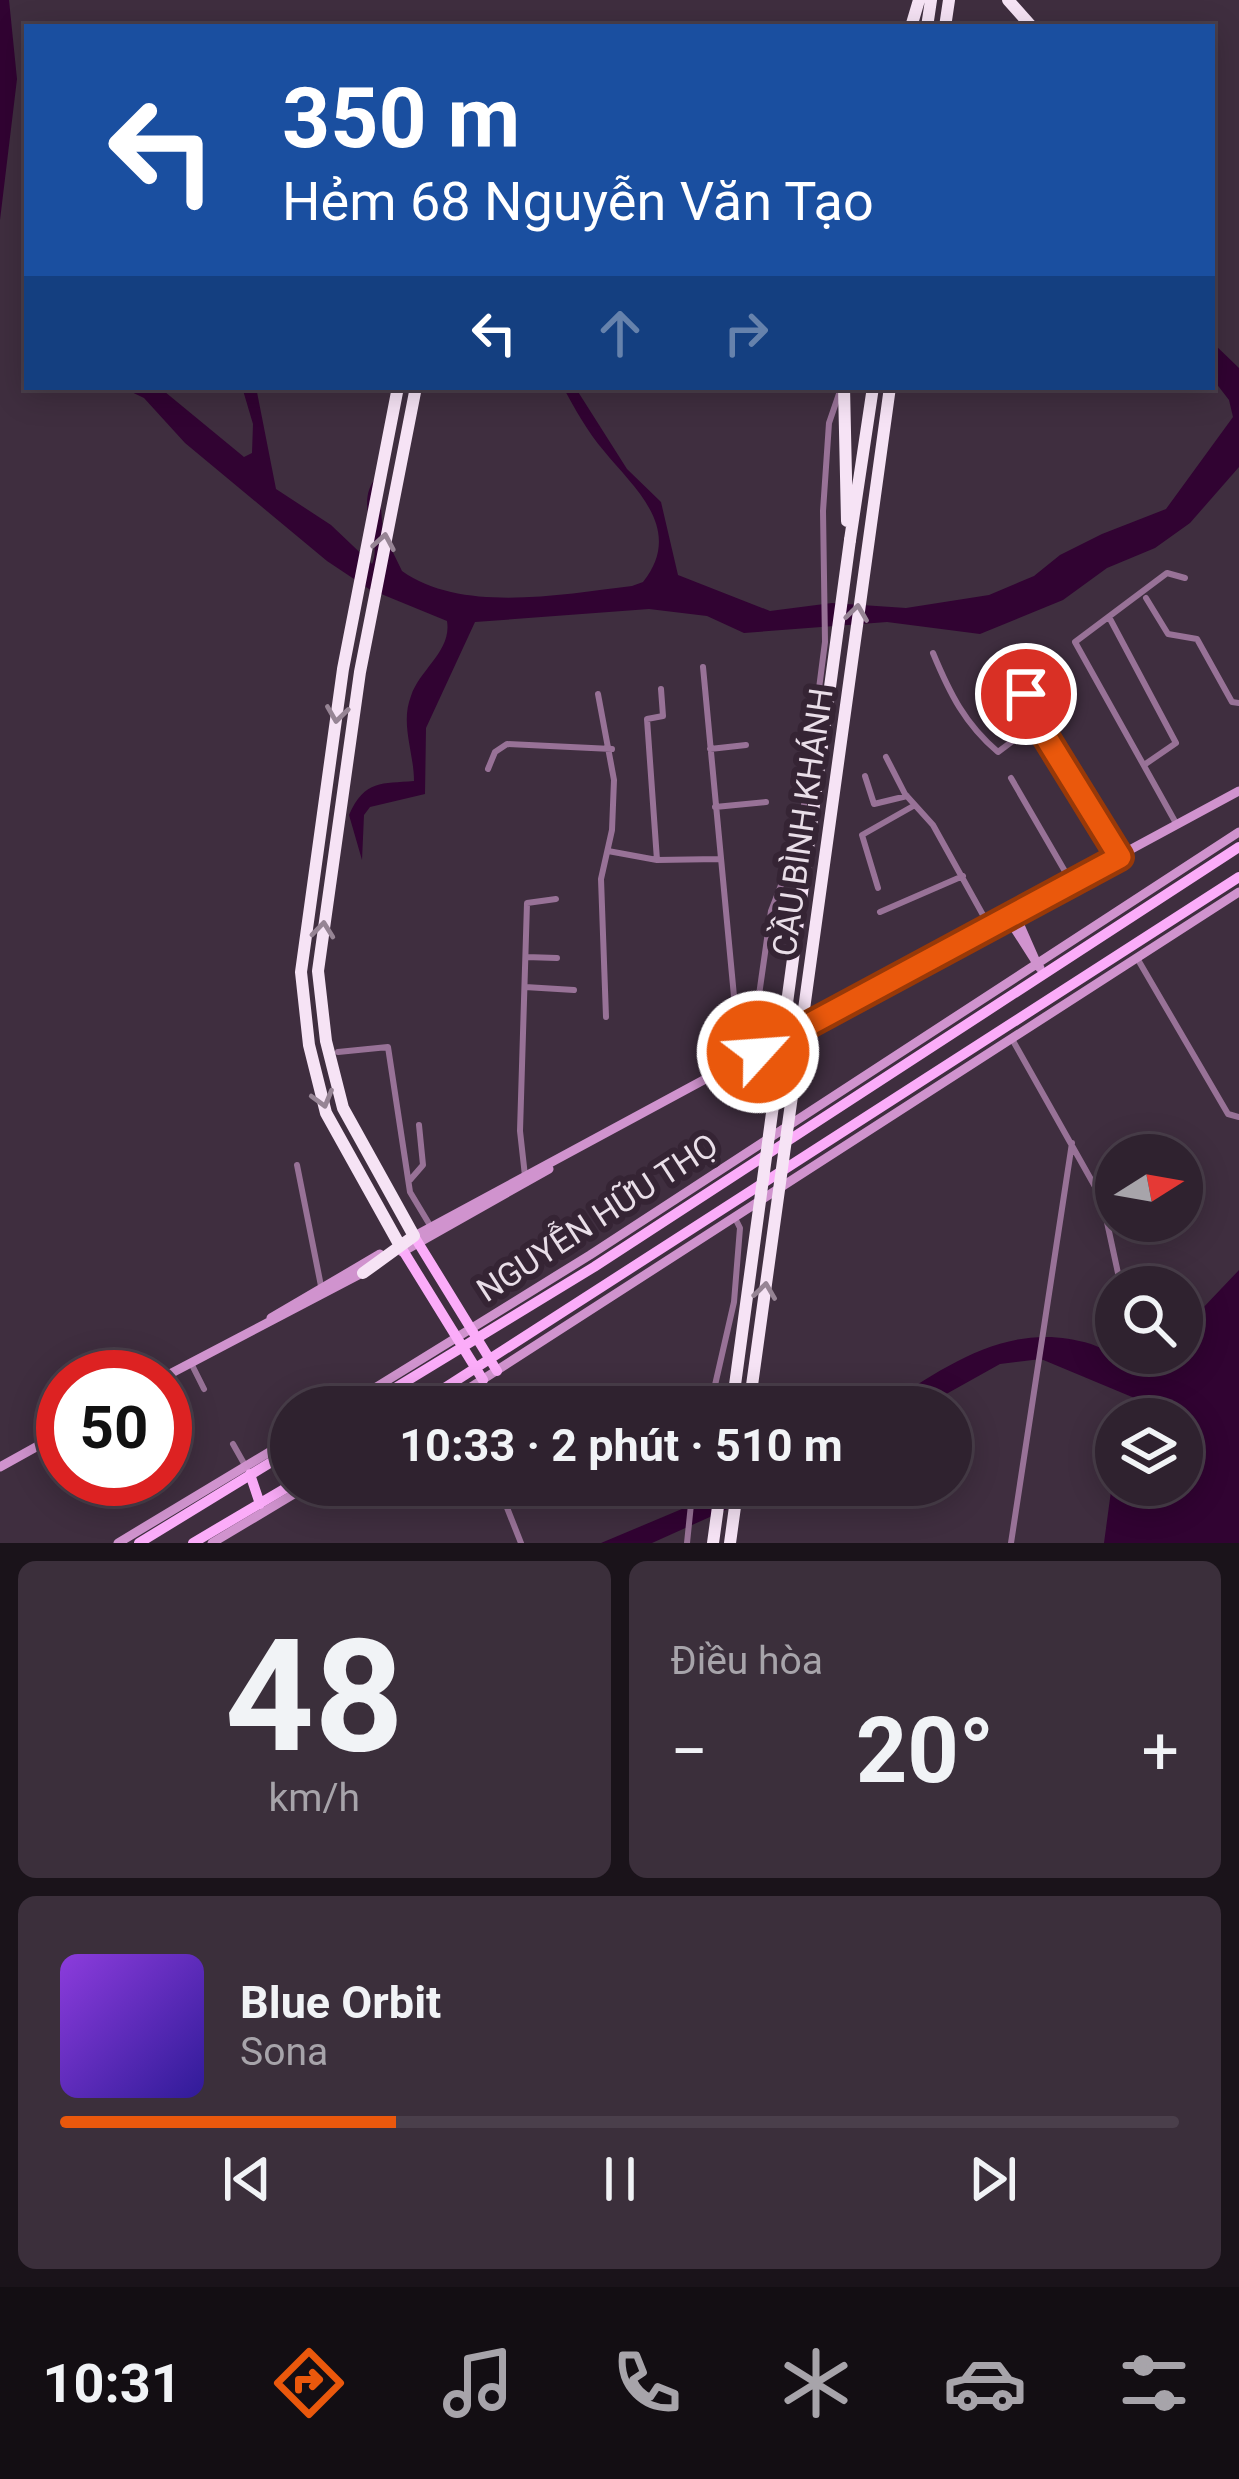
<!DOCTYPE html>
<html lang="vi">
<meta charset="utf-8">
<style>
:root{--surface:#2f222f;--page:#3b2f3b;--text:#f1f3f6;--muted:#a7a4aa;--line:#4a3f4b;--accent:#ea580c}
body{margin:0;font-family:Roboto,sans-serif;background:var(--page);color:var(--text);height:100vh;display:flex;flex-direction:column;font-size:45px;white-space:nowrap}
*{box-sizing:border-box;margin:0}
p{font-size:39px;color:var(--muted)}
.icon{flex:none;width:66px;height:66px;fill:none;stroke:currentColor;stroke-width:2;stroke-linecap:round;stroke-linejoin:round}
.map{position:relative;height:1543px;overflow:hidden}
.sheet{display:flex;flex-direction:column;gap:18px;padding:18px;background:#1a131a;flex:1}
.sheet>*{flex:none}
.hud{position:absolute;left:24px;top:24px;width:1191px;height:366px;border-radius:0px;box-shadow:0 6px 30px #0003,0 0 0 3px var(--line);background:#1a4fa0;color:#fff;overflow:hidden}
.needle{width:78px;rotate:79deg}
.fabs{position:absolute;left:1095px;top:1134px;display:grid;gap:24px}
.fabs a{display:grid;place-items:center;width:108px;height:108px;border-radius:50%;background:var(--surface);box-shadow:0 6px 30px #0003,0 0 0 3px var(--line);font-size:60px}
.speed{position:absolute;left:36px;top:1350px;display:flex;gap:24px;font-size:60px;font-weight:700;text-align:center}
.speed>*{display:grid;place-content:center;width:156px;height:156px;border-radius:50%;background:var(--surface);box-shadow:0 6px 30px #0003,0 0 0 3px var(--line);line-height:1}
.speed .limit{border:18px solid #d22;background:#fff;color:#111}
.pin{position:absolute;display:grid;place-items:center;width:102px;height:102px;color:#fff;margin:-51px;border:6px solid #fff;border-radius:50%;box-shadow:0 3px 12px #0007}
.me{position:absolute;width:132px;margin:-66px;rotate:64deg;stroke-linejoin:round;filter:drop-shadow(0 0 9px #0008)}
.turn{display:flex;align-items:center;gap:42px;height:252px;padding:0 60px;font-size:54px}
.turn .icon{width:156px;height:156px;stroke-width:2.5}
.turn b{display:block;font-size:84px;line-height:102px}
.lanes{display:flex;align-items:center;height:114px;padding:0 60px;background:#0003;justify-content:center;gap:60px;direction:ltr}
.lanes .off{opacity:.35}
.big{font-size:90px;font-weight:700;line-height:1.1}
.sheet .card{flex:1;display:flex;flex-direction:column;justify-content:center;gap:18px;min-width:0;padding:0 42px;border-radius:18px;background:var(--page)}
.sheet .dial{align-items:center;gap:0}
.dial b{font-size:156px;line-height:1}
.song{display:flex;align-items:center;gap:36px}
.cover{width:144px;height:144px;border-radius:18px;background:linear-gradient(135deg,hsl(270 70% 55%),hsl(250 70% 35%))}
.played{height:12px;border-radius:6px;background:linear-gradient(90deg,var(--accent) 30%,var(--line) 30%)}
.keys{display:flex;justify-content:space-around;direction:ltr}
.heat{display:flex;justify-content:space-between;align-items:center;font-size:66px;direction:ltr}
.sheet .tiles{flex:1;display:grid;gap:18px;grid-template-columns:1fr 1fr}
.card:last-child{grid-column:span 2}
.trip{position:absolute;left:270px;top:1386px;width:702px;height:120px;border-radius:60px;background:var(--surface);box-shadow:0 6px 30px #0003,0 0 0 3px var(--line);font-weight:700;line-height:120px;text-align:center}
.tabs{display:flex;height:192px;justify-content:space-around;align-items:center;background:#130e13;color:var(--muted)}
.tabs .icon{width:84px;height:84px}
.tabs .current{color:var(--accent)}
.tabs b{font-size:54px;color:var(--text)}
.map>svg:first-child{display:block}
.water{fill:#310332}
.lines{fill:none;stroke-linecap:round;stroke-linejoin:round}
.street{stroke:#987297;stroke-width:6}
.secondary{stroke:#d093ce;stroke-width:9}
.primary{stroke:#fbacf9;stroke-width:10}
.highway{stroke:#f6e3f5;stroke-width:12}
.highway-bridge{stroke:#f6e3f5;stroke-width:12}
.oneway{stroke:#968494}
.route-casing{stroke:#983908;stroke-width:30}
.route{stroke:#ea580c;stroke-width:21}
.labels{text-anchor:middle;stroke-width:12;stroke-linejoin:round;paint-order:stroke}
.street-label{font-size:33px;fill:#e9dee8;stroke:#352434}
</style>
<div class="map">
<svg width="1239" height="1543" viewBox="0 0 1239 1543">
<rect width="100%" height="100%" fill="#3f2e3f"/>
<path class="water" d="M0,0h9l8,79 -17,141z
M1212,342l27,26v99l-49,56 -35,25 -48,20 -44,32 -83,34 -93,-12 -143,11 -37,-17 -58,-7 -174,13 -49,106 -1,66 -55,13 -6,8 -2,45 -13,-45c16,-36 33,-31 65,-34 0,-29 -14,-57 -3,-85 9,-27 41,-45 36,-75l-78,-32 -42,-28 -142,-118 -41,-45 -23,-11h38l85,70 8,-4 1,-29 -11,-37h14l20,102 55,36 41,39c12,-26 -21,-59 6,-89l5,57 19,39c60,43 162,23 230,15l11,-4c42,-53 -9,-94 -39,-131 -17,-20 -29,-42 -41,-64h12l52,82 34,33 17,73 92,36 62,-8 74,5 83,-13 45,-19 26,-21 42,-21 64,-25 67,-92 -4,-17 -17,-22z
M1239,1270v273h-135l12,-89v31h66v-66h-47l21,-12 -115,-48 -41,5 -77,43h-40c64,-42 128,-88 208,-63 23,8 46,27 71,21l8,-12h12v-23z
M739,1485h42l-129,58h-51z"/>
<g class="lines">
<path class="street" d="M1146,598l22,36 29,5 35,63 7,1
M1109,617l67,126 -32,22
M933,653c17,41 32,71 65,99l40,-30
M703,667l37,393
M1029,668l-1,40 90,146
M598,694l16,86 -2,50 -11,49 5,138
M710,749l36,-4
M886,757l19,37 28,31 55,99
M488,769l7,-17 12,-8 105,5
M865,776l9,28 33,-8
M1011,778l59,102
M715,807l51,-5
M1177,825l-102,-183 92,-69 18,5
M608,851l49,9 62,-1
M657,860l-10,-141 16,-3 -2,-27
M878,888l-16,-53 53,-30
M880,912l83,-36
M526,957l31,1
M1137,958l91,156 11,3
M525,987l49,3
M1012,1039l90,160 19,88
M338,1052l50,-5 22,145 21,35
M757,1052v-43l14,-98 29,-75 25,-194 -2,-131 6,-88 12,-35
M297,1165l24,121
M525,1176l-5,-45 7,-228 29,-4
M410,1180l13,-15 -4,-40
M191,1363l13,26
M710,1407l24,-105 6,-74 -5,-10
M233,1444l13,23
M498,1485l23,58
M687,1543l6,-58
M1011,1543l61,-400"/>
<path class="secondary" d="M1015,914l22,50
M1008,918l32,50
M411,1238l828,-447
M402,1252l147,-83
M271,1318l109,-64
M164,1377l202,-106
M344,1407l246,-152 649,-423
M440,1407l799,-515
M0,1467l63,-35
M118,1543l173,-104
M212,1543l97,-58"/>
<path class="primary" d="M414,1236l83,135
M399,1244l84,136
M364,1407l230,-140 645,-420
M415,1407l824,-530
M250,1474l10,30
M139,1543l152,-93
M193,1543l98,-58"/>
<path class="highway" d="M1008,0l24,27
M911,27l8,-27
M927,27l4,-27
M945,27l4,-27
M398,387l-55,282 -42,303 8,73 17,68 73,131
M844,387l3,134
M850,540l23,-153
M363,1273l51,-37 -71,-128 -17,-67 -8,-70 42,-299 56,-285
M713,1543l8,-58
M730,1543l8,-58"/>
<path class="highway-bridge" d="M732,1407l118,-867
M749,1407l141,-1020"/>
</g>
<defs><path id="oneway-chevron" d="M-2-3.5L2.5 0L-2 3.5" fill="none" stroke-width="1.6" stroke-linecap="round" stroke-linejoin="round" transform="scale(3)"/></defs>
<g class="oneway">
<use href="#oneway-chevron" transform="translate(384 542) rotate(-80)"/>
<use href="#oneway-chevron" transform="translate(857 613) rotate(-82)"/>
<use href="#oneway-chevron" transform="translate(337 714) rotate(98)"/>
<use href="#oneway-chevron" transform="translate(323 930) rotate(-84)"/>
<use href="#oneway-chevron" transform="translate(323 1099) rotate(74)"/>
<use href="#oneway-chevron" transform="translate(765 1291) rotate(-82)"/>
</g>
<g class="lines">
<defs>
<path id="route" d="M758,1052l362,-195 -92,-149 -2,-14"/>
</defs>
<use href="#route" class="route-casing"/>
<use href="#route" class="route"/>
</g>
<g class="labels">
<g class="street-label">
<text transform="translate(802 822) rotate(-82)" y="12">CẦU BÌNH KHÁNH</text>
<text transform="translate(597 1217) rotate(-33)" y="12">NGUYỄN HỮU THỌ</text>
</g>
</g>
</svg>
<div class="fabs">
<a><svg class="needle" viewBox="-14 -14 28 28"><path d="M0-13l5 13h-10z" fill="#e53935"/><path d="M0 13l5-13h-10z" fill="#a7a4aa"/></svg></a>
<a><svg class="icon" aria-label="search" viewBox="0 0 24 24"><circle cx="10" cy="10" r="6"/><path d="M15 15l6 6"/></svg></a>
<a><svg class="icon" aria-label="layers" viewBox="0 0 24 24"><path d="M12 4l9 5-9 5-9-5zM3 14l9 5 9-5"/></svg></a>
</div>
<div class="speed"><div class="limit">50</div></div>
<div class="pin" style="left:1026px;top:694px;background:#d93025"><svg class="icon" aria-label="arrive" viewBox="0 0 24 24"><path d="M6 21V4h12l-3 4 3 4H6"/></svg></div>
<svg class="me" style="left:758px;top:1052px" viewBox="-20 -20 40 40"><circle r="17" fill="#ea580c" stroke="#fff" stroke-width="3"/><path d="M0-11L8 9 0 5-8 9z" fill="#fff"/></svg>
<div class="trip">10:33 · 2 phút · 510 m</div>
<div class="hud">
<div class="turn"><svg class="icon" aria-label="left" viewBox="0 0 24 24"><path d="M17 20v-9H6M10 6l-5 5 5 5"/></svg><div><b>350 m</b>Hẻm 68 Nguyễn Văn Tạo</div></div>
<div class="lanes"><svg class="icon" aria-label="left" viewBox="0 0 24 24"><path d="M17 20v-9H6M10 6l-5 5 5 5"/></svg><svg class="icon off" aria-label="ahead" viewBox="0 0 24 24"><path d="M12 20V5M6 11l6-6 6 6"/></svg><svg class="icon off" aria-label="right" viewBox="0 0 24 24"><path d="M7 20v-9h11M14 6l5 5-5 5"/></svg></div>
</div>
</div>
<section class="sheet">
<div class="tiles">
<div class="card dial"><b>48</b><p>km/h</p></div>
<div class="card"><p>Điều hòa</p>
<div class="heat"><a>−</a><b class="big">20°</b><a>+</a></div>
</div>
<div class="card">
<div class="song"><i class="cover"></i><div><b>Blue Orbit</b><p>Sona</p></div></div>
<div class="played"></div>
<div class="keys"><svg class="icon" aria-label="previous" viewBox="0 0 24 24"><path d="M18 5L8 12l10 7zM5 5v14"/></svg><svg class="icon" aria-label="pause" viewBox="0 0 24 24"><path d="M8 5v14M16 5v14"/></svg><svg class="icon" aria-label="next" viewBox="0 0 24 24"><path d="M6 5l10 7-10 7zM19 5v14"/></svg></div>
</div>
</div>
</section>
<nav class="tabs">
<b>10:31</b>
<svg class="icon current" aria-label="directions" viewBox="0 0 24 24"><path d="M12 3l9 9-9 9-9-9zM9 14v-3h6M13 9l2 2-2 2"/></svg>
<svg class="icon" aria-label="music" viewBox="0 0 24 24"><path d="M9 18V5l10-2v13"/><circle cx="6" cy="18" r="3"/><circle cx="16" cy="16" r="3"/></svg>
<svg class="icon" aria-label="phone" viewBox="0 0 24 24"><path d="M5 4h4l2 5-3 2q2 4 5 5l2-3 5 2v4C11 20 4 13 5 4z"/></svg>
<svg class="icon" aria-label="climate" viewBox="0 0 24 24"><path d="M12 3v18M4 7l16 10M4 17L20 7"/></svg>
<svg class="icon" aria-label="car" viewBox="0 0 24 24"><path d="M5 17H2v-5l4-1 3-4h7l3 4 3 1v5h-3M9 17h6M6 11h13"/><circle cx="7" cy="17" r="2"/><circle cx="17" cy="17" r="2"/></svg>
<svg class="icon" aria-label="filters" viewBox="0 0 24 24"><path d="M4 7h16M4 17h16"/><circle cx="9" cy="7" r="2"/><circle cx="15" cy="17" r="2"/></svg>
</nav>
